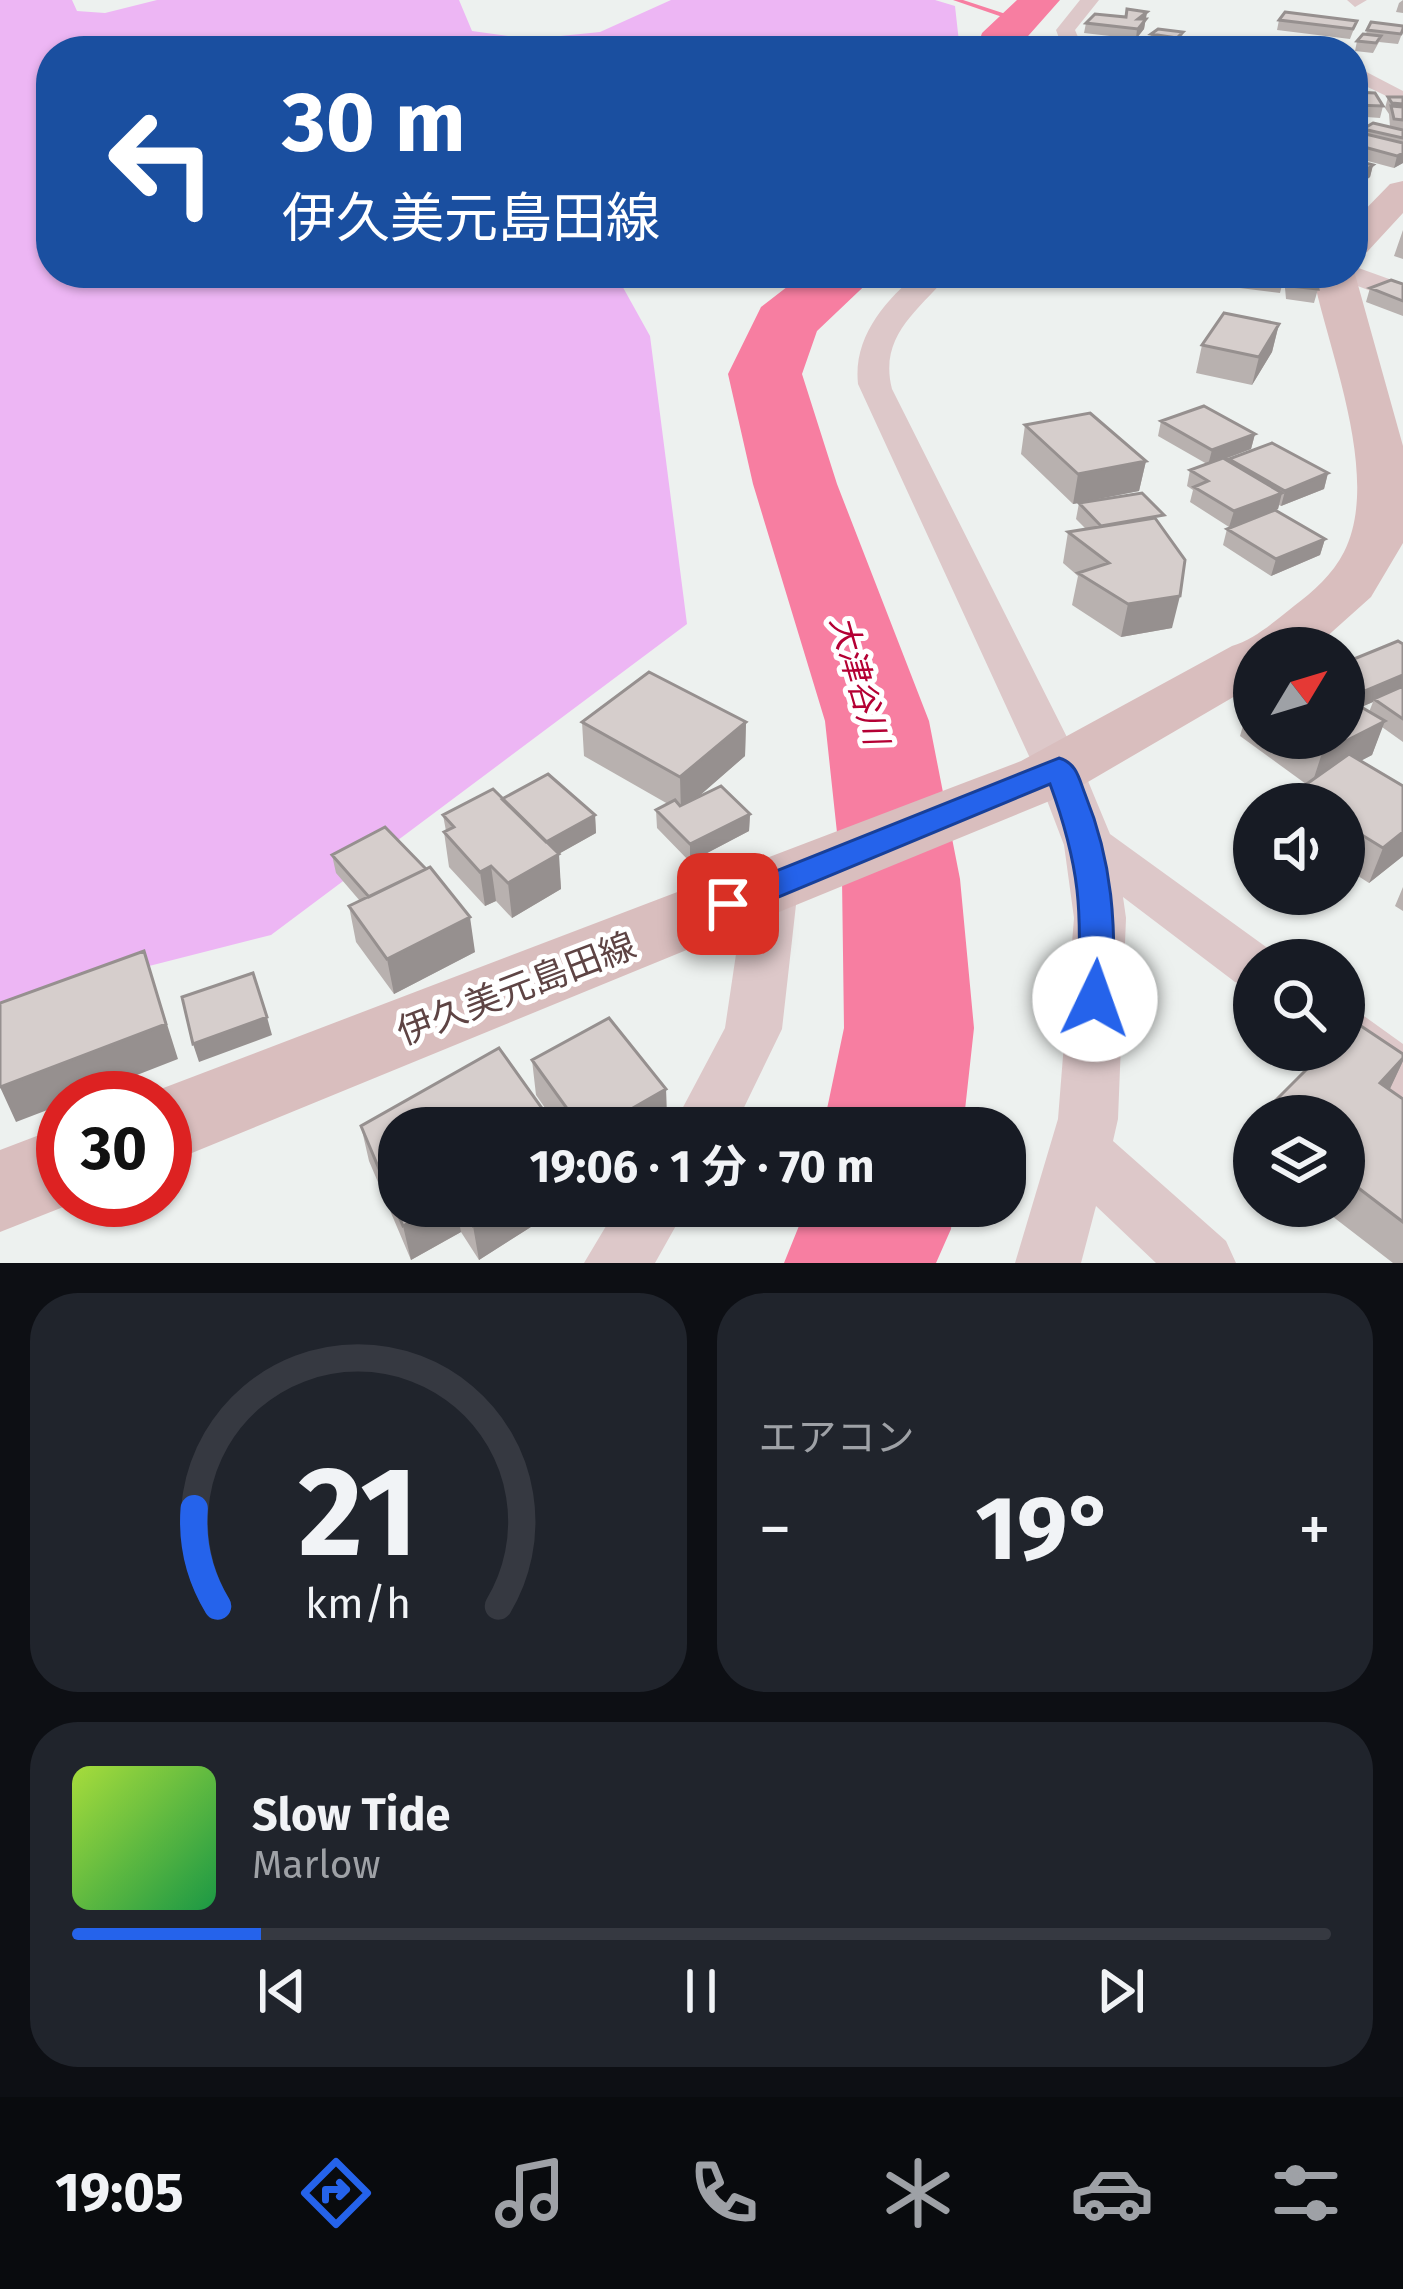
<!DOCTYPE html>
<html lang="ja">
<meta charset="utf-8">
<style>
:root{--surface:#171b24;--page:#20242c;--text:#f1f3f6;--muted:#9ea1a6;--line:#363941;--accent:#2563eb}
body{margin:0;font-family:"Fira Sans","Noto Sans JP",sans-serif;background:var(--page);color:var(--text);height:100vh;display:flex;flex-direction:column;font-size:45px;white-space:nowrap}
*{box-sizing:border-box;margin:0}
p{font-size:39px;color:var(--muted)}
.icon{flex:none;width:66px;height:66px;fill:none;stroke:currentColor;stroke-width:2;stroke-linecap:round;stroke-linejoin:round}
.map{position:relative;height:1263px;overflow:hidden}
.details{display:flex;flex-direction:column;gap:30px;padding:30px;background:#0d0f14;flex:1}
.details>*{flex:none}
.top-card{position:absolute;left:36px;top:36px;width:1332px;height:252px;border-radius:48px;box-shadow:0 3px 9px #0004;background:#1a4fa0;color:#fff;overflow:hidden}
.needle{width:78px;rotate:52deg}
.fabs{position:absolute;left:1233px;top:627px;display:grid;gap:24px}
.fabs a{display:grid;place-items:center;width:132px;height:132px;border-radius:50%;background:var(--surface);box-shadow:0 3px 9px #0004;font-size:60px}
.speed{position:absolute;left:36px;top:1071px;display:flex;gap:24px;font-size:60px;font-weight:700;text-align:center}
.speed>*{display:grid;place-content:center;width:156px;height:156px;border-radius:50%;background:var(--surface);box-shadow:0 3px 9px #0004;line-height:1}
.speed .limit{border:18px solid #d22;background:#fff;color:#111}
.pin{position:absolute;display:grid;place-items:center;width:102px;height:102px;color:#fff;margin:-51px;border-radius:24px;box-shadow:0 6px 18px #0006}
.me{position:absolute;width:132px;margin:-66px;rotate:3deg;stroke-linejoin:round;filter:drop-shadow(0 0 9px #0008)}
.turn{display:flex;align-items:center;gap:42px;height:252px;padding:0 48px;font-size:54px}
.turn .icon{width:156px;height:156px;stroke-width:2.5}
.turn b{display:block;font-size:84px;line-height:102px}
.big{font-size:90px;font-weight:700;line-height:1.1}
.details .widget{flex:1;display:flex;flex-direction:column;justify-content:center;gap:18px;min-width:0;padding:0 42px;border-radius:48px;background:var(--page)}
.details .dial{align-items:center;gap:0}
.dial svg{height:312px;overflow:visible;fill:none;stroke:var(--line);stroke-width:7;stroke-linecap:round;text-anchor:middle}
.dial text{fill:var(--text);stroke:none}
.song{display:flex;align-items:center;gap:36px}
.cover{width:144px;height:144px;border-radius:18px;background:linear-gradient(135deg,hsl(80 70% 55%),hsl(140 70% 35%))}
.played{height:12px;border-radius:6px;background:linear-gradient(90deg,var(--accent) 15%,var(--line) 15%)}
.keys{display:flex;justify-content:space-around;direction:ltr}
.heat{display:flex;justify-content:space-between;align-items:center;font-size:66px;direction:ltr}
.details .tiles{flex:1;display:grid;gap:30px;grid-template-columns:1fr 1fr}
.widget:last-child{grid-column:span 2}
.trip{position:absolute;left:378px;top:1107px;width:648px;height:120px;border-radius:48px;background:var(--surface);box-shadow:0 3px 9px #0004;font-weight:700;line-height:120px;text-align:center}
.tab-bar{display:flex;height:192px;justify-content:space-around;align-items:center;background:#090b0e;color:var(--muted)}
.tab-bar .icon{width:84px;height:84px}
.tab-bar .active{color:var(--accent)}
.tab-bar b{font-size:54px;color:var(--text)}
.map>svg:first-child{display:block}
.green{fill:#edb6f4}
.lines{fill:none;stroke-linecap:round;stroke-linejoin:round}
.stream{fill:#f77ea1;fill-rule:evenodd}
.river{fill:#f77ea1;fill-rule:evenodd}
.street{fill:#ddc8c9;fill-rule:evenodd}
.secondary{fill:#d9bebe;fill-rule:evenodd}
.wall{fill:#b8b1af;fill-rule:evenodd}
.shaded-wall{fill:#96908f}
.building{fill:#d6cecc;stroke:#96908f;stroke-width:3}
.route{fill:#2563eb;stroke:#184099;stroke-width:3}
.labels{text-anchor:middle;stroke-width:10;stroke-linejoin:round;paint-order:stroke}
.water-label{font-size:33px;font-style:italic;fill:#b40034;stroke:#fff}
.near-street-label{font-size:36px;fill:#5e4444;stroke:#fff}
</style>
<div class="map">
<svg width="1403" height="1263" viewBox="0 0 1403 1263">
<rect width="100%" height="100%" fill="#edf1ef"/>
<path class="green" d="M0,0h72l5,11 28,2 52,-13h302l13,31 59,8 69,-7 71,-32h264l20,6 5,45h-909v222h564l35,63 37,288 -416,311 -271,69z"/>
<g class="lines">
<path class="stream" d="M953,0h10l58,19 -7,2z"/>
<path class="river" d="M1017,0h43l-39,44 1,7h-46l6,-18z
M805,273h73l-61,58 -15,43 35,110 92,237 31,158 14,149 -11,100h-140l21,-100 -2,-149 -17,-158 -72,-237 -25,-110 33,-67z
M807,1206h146l-2,23 -15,34h-152z"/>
<path class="street" d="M1080,0h19l-24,30 9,21h-20l-8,-21z
M1347,0h20l-12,7z
M1353,65l50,26v13l-50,-24z
M1353,266l50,18v19l-64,-24 -4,-6h18z
M918,273h32c-29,36 -72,61 -58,116l191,380 27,65 163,118 5,8h-24v29l-19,-7 -112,-85 3,21 -8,201 -5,22 113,100 10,22h-80l-60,-57 -15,57h-66l43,-144 16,-201 -10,-73 -29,-76 -177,-385c-5,-47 27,-83 60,-111z
M772,868l18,5 8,14 -16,142 -48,99h-62l53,-100 21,-141 8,-14z
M1344,1009l20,7 39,28v58l-21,-7 -58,-45h20z
M618,1206h69l-32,57h-71z"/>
<path class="secondary" d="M1403,181v32l-36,39 -14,4v-34l37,-38z
M1353,267l50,179v97l-32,54 -57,51h-60v37l-185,108 -904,371v-66h-28l884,-337 211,-115c22,-6 43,-25 62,-40 19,-14 39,-32 50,-54 36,-71 -11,-190 -28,-263l1,-16h36z
M63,1126v74h18l-81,32v-82z"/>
</g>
<path class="wall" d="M1403,0v13l-7,-1 3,-9z
M1147,12l-3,17 -8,10 -52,-6 2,-10z
M1279,20l78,1 -7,18 -73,-9z
M1367,30l36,1 -5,13 -19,-2 -6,11 -18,-2 2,-10 9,-7z
M1183,32l-2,10 27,7 -1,2h-61l1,-4 10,-2 -8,-1 2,-10z
M1353,92l30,14 -3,12 -27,-2z
M1388,97h15v66l-9,5 -41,-11v-26l9,2 1,-4 27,-2 -1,-13 -4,-6z
M1353,160l20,5 -3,12 -11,8 -5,-1 -1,3z
M1403,230v29l-9,-3z
M1201,273h114l3,16 -4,14 -28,-4 -2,-22 -4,16 -80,-10z
M1403,284v32l-37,-14 4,-14z
M1279,324l-7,28 -20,33 -56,-12 6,-28z
M1161,421l94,13 -4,15 -26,10 4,2v-2l99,14 -4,16 -43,17 -2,-1 -1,4 -49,18 -39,-25 3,-12 -6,-4 3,-16 17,-6 -49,-28z
M1025,425l121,36 -7,30 -52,10 75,27 10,100 -51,9 -49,-32 6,-29 -15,-13 5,-31 18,-3 -10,-10 3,-16 -6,1 -52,-50z
M1227,529l98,10 -5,16 -49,21 -48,-31z
M1403,644v98l-21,-15 -10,28 -12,6 43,25v70l-34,27 -25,-16v-63h-54l4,-11 12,-9 -66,-48 10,-34 4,-2v38h90v-75zM1373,702l-4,10 -8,-5z
M582,722h164l-1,34 -49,42 54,16 -1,17 -59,31 -33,-34 -1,-18 12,-6 -84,-48z
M502,799l93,16 1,18 -38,21 3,35 -49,29 -16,-17 -11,5 -36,-39 -5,-35 2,-1 -3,-16z
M332,855l143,97 -81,42 -38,-52 -7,-36 11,-5 -24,-28z
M1403,887v24l-8,-5z
M1326,1050l77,4v7l-14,29 14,9v164h-10l-74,-57h25v-90h-84z
M532,1060l134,29 1,35 -7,4h-101l-23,-33z
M361,1126l38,80h165l-85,54 -18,-28 -50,28 -42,-99z
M1254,1132v23l-7,-5z"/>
<path class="shaded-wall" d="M1147,12l-3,17 -8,10 2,-20z
M1403,153v10l-9,5 3,-12z
M1373,165l-3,12 -11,8 3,-12z
M1279,324l-7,28 -20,33 7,-28z
M1255,434l-4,15 -43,16 4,-15z
M1146,461l-7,30 -66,13 5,-30z
M1328,473l-4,16 -43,17 4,-15z
M1282,493l-4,16 -49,18 5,-16z
M1325,539l-5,16 -49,21 5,-17z
M1180,596l-8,32 -51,9 7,-33z
M1403,675v14l-29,10 -1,3 -14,6 6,-17z
M1385,721l-13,34 -61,32 11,-34z
M746,722l-1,34 -64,56 -1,-35z
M750,814l-1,17 -59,31v-18z
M595,815l1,18 -48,27 -2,-18z
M1403,832v24l-34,27 14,-35z
M559,854l2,35 -49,29 -4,-35z
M491,866l5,35 -11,5 -5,-34z
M470,917l5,35 -81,42 -7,-35z
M144,951l34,108 -100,39h-15v6l-47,18 -16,-35z
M267,1017l5,18 -73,27 -6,-18z
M1403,1058v3l-14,30 -9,-8z
M666,1089l1,35 -7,4h-62z
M439,1206h17l5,26 -50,28 -8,-34z
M504,1206h60l-85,54 -6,-34z"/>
<path class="building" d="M1127,9l20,3 -9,7h8l-8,10 -52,-6 9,-9 31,3z
M1285,12l72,9 -4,8 -74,-9z
M1371,22l32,4v3l-2,5 -34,-4z
M1158,29l25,3 -6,6 -26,-4z
M1363,34l18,2 -5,7 -19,-2z
M1190,41l18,8 -19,2h-33l-9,-4z
M1353,92l22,1 8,13 -30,-1z
M1388,97h15v7l-11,-1z
M1391,106l12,1v13l-9,-1z
M1373,123l30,7v8l-40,-9z
M1353,131l50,12v10l-6,3 -44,-12z
M1353,160l20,5 -11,8 -9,-2z
M1288,273h27l3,16 -29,-3z
M1391,280l12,4v17l-33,-13z
M1224,313l55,11 -20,33 -57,-12z
M1204,406l51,28 -43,16 -51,-29z
M1090,413l56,48 -68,13 -53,-49z
M1272,443l56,30 -43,18 -56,-32z
M1223,458l59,35 -48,18 -40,-24 14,-6 -18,-11z
M1142,493l22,22 -63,11 -22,-23z
M1275,510l50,29 -49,20 -49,-30z
M1155,518l30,42 -5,36 -52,8 -50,-31 31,-10 -41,-31z
M1398,641l5,3v31l-38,16 -21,-15v-13z
M649,672l97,50 -66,55 -98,-55z
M1403,686v33l-29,-20z
M1344,697l41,24 -63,32 -20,-15h42z
M1349,754l54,32v46l-20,16 -39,-24v-20h-32l-18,-11z
M548,774l47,41 -49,27 -44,-43z
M721,786l29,28 -60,30 -34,-34 19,-10 5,6z
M493,789l66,65 -51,29 -17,-17 -11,6 -36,-40 10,-5 -11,-12z
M385,827l41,42 -57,28 -37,-42z
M430,867l40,50 -83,42 -38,-53z
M144,951l22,73 -166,63v-84z
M253,973l14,44 -74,27 -11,-47z
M609,1018l57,71 -68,39h-17l-49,-68z
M1355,1022l48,32v4l-23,25 23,16v123l-59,-45v-61l-83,-1 65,-65h18v-18z
M499,1048l57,80h-157v78h40l-36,20 -42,-100z
M460,1206h44l-31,20z"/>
<path class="route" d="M1059,758c18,5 20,21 26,36 28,69 31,131 28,205l-5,10 -13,4 -13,-4 -5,-10c6,-86 3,-133 -27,-215l-310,129 -12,4 -12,-4 -5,-9 5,-9z"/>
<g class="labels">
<g class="water-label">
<text transform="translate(860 680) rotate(74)" y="12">大津谷川</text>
</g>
<g class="near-street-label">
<text transform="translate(516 988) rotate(-21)" y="13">伊久美元島田線</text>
</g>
</g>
</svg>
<div class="fabs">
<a><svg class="needle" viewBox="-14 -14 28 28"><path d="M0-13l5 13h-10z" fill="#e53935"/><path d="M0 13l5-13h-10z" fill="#9ea1a6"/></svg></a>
<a><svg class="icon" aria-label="sound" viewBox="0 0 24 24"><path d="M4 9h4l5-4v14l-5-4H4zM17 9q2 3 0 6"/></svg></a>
<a><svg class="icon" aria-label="search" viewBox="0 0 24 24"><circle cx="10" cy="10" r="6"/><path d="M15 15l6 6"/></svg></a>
<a><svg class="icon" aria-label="layers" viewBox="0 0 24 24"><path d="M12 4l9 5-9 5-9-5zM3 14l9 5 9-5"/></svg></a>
</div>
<div class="speed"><div class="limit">30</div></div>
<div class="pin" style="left:728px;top:904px;background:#d93025"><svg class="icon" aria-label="arrive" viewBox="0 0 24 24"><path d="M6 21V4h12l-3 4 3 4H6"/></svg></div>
<svg class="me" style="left:1095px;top:999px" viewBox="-20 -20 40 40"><circle r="19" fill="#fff"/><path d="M0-13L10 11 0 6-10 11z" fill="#2563eb"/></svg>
<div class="trip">19:06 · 1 分 · 70 m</div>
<div class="top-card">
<div class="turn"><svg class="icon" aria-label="left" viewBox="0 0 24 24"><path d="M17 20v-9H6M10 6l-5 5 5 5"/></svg><div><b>30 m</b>伊久美元島田線</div></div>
</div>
</div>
<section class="details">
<div class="tiles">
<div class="widget dial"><svg viewBox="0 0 100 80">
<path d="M14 69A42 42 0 1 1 86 69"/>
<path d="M14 69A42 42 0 0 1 8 44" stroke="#2563eb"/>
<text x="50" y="56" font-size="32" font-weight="700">21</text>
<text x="50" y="72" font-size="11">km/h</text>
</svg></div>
<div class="widget"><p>エアコン</p>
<div class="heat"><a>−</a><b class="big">19°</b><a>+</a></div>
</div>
<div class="widget">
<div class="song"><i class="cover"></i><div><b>Slow Tide</b><p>Marlow</p></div></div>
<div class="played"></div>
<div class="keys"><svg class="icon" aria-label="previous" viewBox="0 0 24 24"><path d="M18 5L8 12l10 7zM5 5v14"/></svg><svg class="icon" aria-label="pause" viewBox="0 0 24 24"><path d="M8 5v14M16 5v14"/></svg><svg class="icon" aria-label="next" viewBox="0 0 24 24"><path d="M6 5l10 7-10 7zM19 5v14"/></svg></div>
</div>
</div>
</section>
<nav class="tab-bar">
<b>19:05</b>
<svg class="icon active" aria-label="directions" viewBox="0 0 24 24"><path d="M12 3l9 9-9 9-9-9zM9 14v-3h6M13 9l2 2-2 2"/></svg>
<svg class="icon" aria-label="music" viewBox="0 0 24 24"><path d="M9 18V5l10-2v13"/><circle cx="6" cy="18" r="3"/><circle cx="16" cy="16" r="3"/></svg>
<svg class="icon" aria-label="phone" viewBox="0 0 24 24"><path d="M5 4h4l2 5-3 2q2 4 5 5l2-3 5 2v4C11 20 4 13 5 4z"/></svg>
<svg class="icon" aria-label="climate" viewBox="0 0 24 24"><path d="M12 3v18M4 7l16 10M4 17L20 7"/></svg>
<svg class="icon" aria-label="car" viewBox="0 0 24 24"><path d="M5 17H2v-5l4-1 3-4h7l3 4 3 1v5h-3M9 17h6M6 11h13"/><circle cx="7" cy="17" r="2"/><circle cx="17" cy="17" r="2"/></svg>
<svg class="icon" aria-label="filters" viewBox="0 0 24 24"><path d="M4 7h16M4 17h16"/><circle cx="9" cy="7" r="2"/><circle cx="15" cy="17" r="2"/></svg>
</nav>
